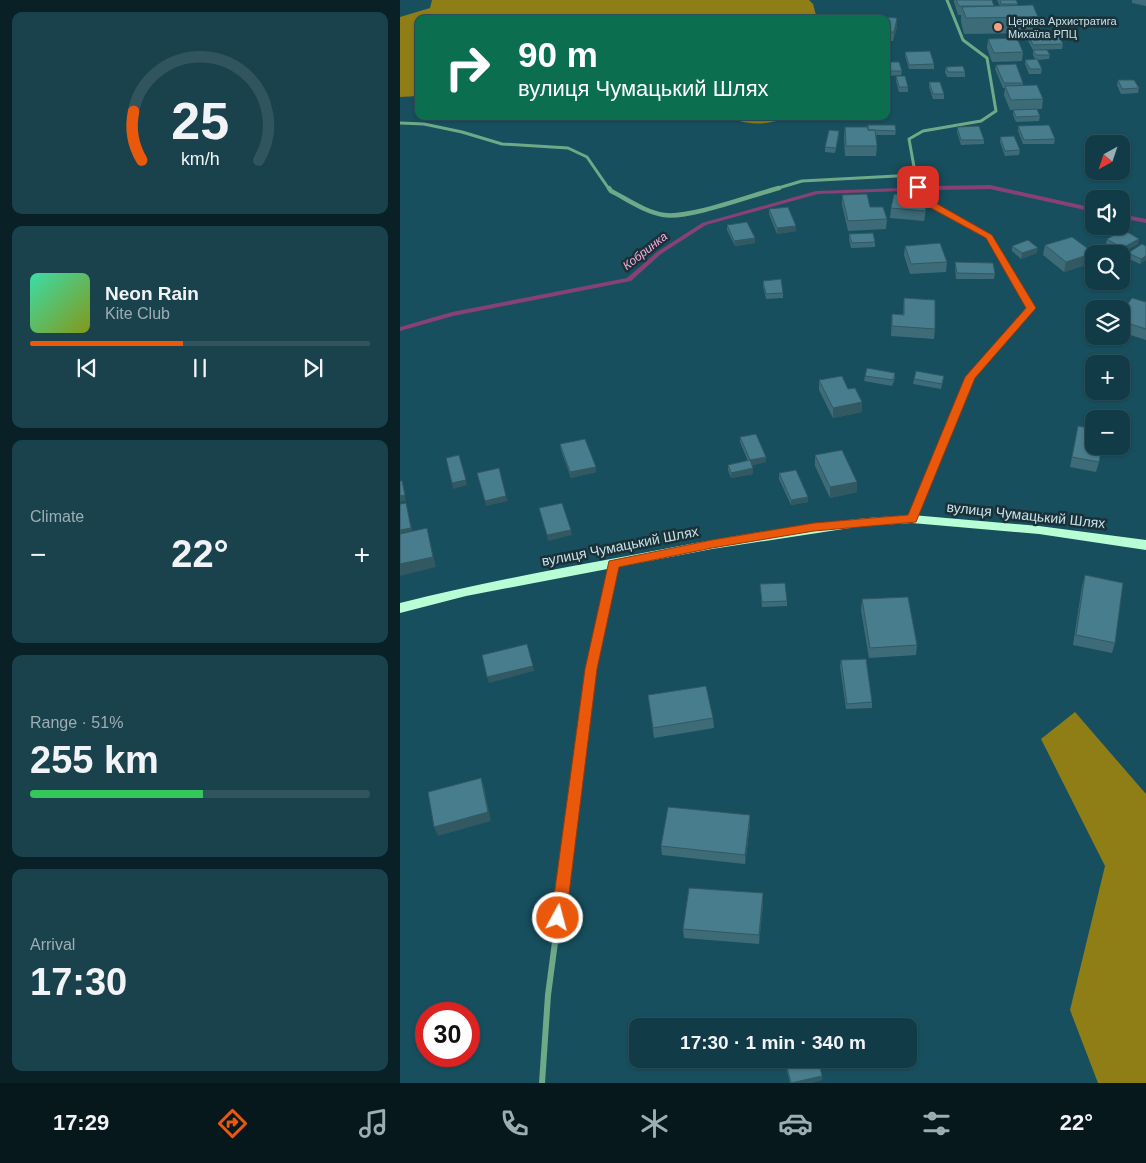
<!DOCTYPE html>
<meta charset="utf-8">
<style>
:root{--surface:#113b46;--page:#1a424d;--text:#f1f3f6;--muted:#9cadb3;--line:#30555f;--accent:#ea580c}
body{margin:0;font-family:Helvetica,sans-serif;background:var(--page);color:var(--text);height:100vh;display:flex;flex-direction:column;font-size:19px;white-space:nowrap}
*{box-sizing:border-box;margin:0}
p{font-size:16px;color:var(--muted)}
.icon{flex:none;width:28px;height:28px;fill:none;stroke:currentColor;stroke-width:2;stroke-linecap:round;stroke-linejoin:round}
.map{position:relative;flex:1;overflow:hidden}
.panel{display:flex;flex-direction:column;gap:12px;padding:12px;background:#092026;width:400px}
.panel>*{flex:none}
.guide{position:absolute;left:15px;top:15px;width:475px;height:105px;border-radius:10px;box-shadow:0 1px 4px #0004,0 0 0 1px var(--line);background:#0b6e4f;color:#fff;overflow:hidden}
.needle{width:32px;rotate:220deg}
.tools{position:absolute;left:685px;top:135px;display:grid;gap:10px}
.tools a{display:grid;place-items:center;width:45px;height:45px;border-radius:10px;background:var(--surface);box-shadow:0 1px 4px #0004,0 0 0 1px var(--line);font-size:25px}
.speed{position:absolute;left:15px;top:1002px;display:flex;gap:10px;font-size:25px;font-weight:700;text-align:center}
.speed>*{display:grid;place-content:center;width:65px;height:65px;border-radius:50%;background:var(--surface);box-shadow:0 1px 4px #0004,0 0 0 1px var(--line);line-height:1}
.speed .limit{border:8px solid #d22;background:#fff;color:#111}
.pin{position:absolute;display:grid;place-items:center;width:42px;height:42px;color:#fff;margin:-21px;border-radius:10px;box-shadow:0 2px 8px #0006}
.me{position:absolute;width:55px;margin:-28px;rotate:7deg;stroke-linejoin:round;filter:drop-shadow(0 0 4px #0008)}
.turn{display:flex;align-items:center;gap:18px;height:105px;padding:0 20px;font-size:22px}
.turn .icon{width:65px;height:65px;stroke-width:2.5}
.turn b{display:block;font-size:35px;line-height:42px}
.big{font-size:38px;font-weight:700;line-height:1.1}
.panel .tile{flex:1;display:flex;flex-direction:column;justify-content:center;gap:8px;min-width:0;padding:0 18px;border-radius:10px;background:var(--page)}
.panel .dial{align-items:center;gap:0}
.dial svg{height:130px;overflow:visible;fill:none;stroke:var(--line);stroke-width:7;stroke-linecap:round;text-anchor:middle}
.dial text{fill:var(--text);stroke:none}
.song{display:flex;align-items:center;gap:15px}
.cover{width:60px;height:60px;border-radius:8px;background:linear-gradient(135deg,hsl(160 70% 55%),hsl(70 70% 35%))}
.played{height:5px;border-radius:2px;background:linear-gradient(90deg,var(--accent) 45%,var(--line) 45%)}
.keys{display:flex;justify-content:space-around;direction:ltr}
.heat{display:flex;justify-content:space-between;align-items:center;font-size:28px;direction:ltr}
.charge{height:8px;border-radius:4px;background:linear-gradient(90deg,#34c759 51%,var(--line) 0)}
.trip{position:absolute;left:229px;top:1018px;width:288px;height:50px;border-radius:10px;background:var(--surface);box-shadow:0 1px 4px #0004,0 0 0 1px var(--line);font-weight:700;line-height:50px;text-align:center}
.tab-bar{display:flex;height:80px;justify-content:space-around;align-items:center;background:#07181c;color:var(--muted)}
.tab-bar .icon{width:35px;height:35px}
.tab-bar .selected{color:var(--accent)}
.tab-bar b{font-size:22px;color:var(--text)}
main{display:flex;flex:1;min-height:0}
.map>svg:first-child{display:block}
.forest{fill:#8f7d16}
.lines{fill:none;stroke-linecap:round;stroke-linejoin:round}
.stream{fill:#874174;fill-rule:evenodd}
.minor-far3{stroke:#6ea988;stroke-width:3}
.minor-far2{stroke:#6ea988;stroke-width:4.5}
.minor-far1{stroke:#6ea988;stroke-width:5}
.minor{stroke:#6ea988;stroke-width:6}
.primary{fill:#b8fed5;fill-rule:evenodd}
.wall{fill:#3d6c78}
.shaded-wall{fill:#325862}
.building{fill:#477d8c;stroke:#325862}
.route{fill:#ea580c;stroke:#983908}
.poi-dot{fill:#f39f84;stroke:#1b3138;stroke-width:2}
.labels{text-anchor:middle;stroke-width:5;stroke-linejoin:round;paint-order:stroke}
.far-poi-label{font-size:11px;fill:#c6e1e9;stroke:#1b3138;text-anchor:start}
.far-water-label{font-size:12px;font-style:italic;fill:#f9a9e0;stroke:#1b3138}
.street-label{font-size:14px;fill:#c6e1e9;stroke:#1b3138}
</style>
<main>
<section class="panel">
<div class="tile dial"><svg viewBox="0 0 100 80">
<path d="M14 69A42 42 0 1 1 86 69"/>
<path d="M14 69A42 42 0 0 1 9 39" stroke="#ea580c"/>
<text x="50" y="56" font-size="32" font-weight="700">25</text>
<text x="50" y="72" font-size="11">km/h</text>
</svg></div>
<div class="tile">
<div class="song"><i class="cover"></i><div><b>Neon Rain</b><p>Kite Club</p></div></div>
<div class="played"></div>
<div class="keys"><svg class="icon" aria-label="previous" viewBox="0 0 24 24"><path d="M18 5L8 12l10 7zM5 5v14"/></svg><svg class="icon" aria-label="pause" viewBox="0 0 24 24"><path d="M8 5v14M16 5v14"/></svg><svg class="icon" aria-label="next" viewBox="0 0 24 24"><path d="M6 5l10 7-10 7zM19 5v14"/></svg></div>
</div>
<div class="tile"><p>Climate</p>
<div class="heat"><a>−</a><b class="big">22°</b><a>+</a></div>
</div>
<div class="tile"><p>Range · 51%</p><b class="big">255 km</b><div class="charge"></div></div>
<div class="tile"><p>Arrival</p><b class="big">17:30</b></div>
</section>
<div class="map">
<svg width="746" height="1083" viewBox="0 0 746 1083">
<rect width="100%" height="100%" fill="#174f5e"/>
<path class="forest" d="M32,0h377l4,4 4,15h-398v77l-19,1v-80l30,-9z
M327,116h64c-21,9 -42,11 -64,0z
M675,712l71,82v289h-48l-28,-73 35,-144 -64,-127z"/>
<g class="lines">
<path class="stream" d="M590,185l104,23v4l-104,-23 -55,1 -3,-2 3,-2z
M501,188l3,2 -1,1 -85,3 -112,31 -45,29 -30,27 -178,35 -53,15v-4l52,-15 175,-34 30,-26 45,-29 114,-32z
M721,214l25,5v4l-25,-5z"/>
<path class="minor-far3" d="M0,123l24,1 38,8 40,12 66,4 19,9 22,32
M375,189l27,-8 113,-6
M518,189l-9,-50 14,-8 58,-10 15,-10 -9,-53 -24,-18 -16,-40"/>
<path class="minor-far2" d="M209,188l2,3c16,8 34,21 53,24 25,4 88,-20 115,-27
M518,188l3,11 68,38 42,71 -61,69 -19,47"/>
<path class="minor-far1" d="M512,519l39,-97
M185,717l6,-48 23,-105"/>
<path class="minor" d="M142,1083l6,-88 37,-279"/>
<path class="primary" d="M512,515l127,11 107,14v10l-107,-16 -127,-11 -49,3 -151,23 -246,47 -66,17v-10c75,-19 151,-33 227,-47 94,-18 189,-36 285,-41z"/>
</g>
<path class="wall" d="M554,0h38l2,6h6l-3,-6h19l1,5 21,12 -2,16 -72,1 -3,-12v-7h-3l-4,-13z
M732,0h14v6l-14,-3z
M486,19l11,8 -4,14h-7z
M628,35l35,9 -1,5 -29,1 -6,-11z
M588,39l35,13 -1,9 -30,1 -5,-14z
M633,50l17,5 -1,4 -12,1 5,9 -1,5h-12l-4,-10v-4l10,-1 -2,-4z
M505,52l29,12v5h-25l-4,-13z
M487,62l15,9 -1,4 -12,1 -2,-9z
M596,65l27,18v3l20,13 -1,10 -32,1 -6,-15 1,-7h-2l-8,-19z
M546,67l19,5v5h-18l-2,-5z
M496,76l12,11v5h-9l-3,-11z
M718,80l21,8 -1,5 -17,1 -4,-9z
M529,82l15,12v5h-11l-4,-12z
M613,110l27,6 -1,5 -23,1 -3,-7z
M618,126l37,13 -1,5h-31l-5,-13z
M445,127l51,4 -1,4h-19l1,11 -1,10h-31l-1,-19z
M557,127l27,13v4l-23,1 -4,-13z
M439,136l-4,17 -10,-1v-5z
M600,137l20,13 -1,5 -14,1 -5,-14z
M442,195l28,12 17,12 -1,10 -38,2 -6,-26z
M528,197l-4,24 -34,-3 1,-10z
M369,209l27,17v5l-19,3 -8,-20z
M327,225l28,18 -20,3 -8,-16z
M449,234l26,8v5l-24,1 -2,-9z
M707,239l31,5 -17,9 -15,-9z
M645,245l47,18 -28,9 -21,-17z
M505,246l42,16 -1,10 -36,2 -6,-19z
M612,246l25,7 -16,6 -9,-8z
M746,246v14l-6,4 -13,-6 1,-5z
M555,262l40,12 -1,5h-38l-1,-11z
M363,281l20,12v5l-17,1 -3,-13z
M504,298l31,31 -1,10 -43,-3 1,-22h11z
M746,302v38l-25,-8v-19z
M495,373v5l-3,8 -28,-5 1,-5z
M514,379l29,2 -2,8 -28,-5z
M419,380l29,9 14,13v10l-29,6 -14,-28z
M678,426l21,36 -3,10 -26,-5z
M340,437l26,20v5l-14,3 1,9 -22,4 -3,-8v-5l20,-4 -8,-19z
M160,444l36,23v5l-25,6 -10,-28z
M415,455l42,37 -27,6 -15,-32z
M379,473l29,29 -17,3 -12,-26z
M685,575l30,68 -3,10 -39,-8 9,-59z
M360,584l27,17v5l-25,1z
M462,599l55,46 -1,10 -47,3 -8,-48z
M441,660l31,42v6l-26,1 -6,-43z
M248,695l65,23 1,10 -60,10z
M350,824l-5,40 -83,-9 -1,-9z
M363,903l-4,41 -75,-6 -1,-9z
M238,1059h67v3l-72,6 -2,-8z
M384,1059h34l4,17v4l-12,3h-20z"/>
<path class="shaded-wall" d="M497,18v9l-4,14 1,-9z
M439,131v5l-4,17 1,-5z
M396,226v5l-19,3v-6z
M355,238v5l-20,3 -1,-5z
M739,239l-1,5 -17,9 1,-5z
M638,248l-1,5 -16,6 1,-6z
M694,253l-2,10 -28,9 2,-10z
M746,256v4l-6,4 1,-5z
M462,402v10l-29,6v-10z
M366,457v5l-16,4v-6z
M196,467v5l-25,6 -1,-6z
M353,468v6l-22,4v-5z
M66,480l1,5 -14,4 -1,-6z
M2,481l4,20 -6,1v-6z
M457,482v10l-27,6v-11z
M106,496l2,5 -22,5 -1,-5z
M408,497v5l-17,3v-5z
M6,503l7,30 -13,3v-6z
M27,528l9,39 -36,9v-12z
M171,530l1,5 -24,6 -1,-6z
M133,666l1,5 -45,12 -2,-6z
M81,778l3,9 7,34 -53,15 -4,-9z
M350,815v9l-5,40v-9z
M363,893v10l-4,41v-9z
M422,1076v4l-12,3h-18z"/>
<path class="building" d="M556,0h36l2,6h-35z
M600,0h16l2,4h-17z
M633,5l5,12 -72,1 -4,-11z
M464,16l33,2 -3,14h-8v-13h-23z
M658,34l5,10 -30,1 -5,-10z
M617,38l6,14 -29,1 -6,-14z
M633,50h14l3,5h-14z
M530,51l4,13 -25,1 -4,-13z
M637,59l5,10h-12l-5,-9z
M487,62h12l3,9h-13z
M616,64l7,19h-19l-8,-18z
M563,66l2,6h-17l-2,-5z
M496,76h9l3,11h-9z
M718,80h16l5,8 -17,1z
M529,82h11l4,12h-11z
M637,85l6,14 -32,1 -6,-14z
M637,109l3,7 -24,1 -3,-7z
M468,125h27l1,6 -28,-1z
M649,125l6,14 -31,1 -6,-14z
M579,126l5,14h-23l-4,-13z
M445,127h23v3h7l2,16h-31z
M429,130l10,1 -3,17 -11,-1z
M614,136l6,14 -15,1 -5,-14z
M467,194l3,13h13l4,12 -39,2 -6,-26z
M494,194l34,3 -3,14 -34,-3z
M388,207l8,19 -19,2 -8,-19z
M347,222l8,16 -21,3 -7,-16z
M724,230l15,9 -17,9 -15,-9z
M473,233l2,9 -23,1 -3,-9z
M672,237l22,16 -28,9 -21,-17z
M628,240l10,8 -16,5 -10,-7z
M540,243l7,19 -36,2 -6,-18z
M742,244l4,2v10l-5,3 -13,-6z
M555,262l38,1 2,11 -38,-1z
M381,279l2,14 -17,1 -3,-13z
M504,298l31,2v29l-43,-3v-12l12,1z
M732,298l14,4v27l-25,-8v-8z
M467,368l28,5 -2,7 -28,-4z
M516,371l28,5 -2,8 -28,-5z
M442,376l6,13 7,-1 7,14 -29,6 -14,-28z
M678,426l16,3v17h8l-3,16 -27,-5z
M356,434l10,23 -16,3 -10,-23z
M185,439l11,28 -26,5 -10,-28z
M442,450l15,32 -27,5 -15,-32z
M59,455l7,25 -14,3 -6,-25z
M350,460l3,8 -22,5 -3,-8z
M99,468l7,28 -21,5 -8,-28z
M396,470l12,27 -17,3 -12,-27z
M0,481h2l3,14 -5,1z
M6,503l5,25 -11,2v-26z
M162,503l9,27 -24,5 -8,-27z
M27,528l6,29 -33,7v-30z
M685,575l38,8 -8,60 -39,-8z
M385,583l2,18 -25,1 -2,-18z
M508,597l9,48 -47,3 -8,-49z
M127,644l6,22 -46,11 -5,-22z
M466,659l6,43 -25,2 -6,-44z
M306,686l7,32 -60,10 -5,-33z
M81,778l7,34 -54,15 -6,-35z
M268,807l82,8 -5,40 -84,-9z
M289,888l74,5 -4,42 -76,-6z
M303,1019v7h-65v33h6l-13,1v-35z
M408,1022l1,4h-23z
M385,1059h33l4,17 -31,7z"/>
<path class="route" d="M515,185h6l4,12 67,38 44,73 -61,70 -59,144 -102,9 -102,17 -93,19 -22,102 -31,249 -2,5 -6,2 -5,-2 -2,-5 34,-249 24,-108 103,-21 102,-17 94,-8 57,-138 61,-69 -40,-70 -68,-37 -5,-14z"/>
<circle class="poi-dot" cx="598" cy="27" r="5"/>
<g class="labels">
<g class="far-poi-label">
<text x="608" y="25">Церква Архистратига<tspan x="608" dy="13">Михаїла РПЦ</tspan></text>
</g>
<g class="far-water-label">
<text transform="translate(245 251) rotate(-38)" y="4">Кобринка</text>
</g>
<g class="street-label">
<text transform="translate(626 515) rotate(6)" y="5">вулиця Чумацький Шлях</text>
<text transform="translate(220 546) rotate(-11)" y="5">вулиця Чумацький Шлях</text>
</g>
</g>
</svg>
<div class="tools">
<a><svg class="needle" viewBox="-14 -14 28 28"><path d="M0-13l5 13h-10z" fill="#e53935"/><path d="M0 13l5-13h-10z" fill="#9cadb3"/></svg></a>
<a><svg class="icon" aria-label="sound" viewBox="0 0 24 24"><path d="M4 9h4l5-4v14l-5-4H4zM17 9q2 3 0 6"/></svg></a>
<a><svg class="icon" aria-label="search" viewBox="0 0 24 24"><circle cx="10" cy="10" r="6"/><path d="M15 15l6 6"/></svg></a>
<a><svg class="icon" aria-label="layers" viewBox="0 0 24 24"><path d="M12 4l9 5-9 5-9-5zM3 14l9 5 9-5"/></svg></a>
<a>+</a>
<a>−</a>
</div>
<div class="speed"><div class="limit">30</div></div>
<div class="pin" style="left:518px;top:187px;background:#d93025"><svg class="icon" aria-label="arrive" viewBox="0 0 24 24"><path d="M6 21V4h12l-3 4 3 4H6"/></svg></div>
<svg class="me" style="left:158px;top:918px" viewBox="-20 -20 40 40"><circle r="17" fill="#ea580c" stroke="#fff" stroke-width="3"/><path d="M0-11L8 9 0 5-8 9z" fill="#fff"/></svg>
<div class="trip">17:30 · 1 min · 340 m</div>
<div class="guide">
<div class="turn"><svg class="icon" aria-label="right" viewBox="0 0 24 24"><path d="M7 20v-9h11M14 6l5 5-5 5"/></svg><div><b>90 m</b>вулиця Чумацький Шлях</div></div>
</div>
</div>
</main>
<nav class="tab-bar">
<b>17:29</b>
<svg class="icon selected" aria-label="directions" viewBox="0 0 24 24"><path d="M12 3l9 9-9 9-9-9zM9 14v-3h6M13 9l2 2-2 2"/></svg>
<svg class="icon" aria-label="music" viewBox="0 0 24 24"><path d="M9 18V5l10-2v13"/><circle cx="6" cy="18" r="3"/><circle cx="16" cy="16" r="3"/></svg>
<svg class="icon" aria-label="phone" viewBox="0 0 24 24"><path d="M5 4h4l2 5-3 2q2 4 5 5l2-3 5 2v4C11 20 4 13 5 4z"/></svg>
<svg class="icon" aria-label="climate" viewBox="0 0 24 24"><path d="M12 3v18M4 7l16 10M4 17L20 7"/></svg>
<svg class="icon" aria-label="car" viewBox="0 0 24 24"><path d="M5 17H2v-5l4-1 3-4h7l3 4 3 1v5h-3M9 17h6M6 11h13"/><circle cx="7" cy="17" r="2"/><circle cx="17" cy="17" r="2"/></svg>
<svg class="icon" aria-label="filters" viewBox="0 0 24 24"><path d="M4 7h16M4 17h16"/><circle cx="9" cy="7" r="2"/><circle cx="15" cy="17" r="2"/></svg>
<b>22°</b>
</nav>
